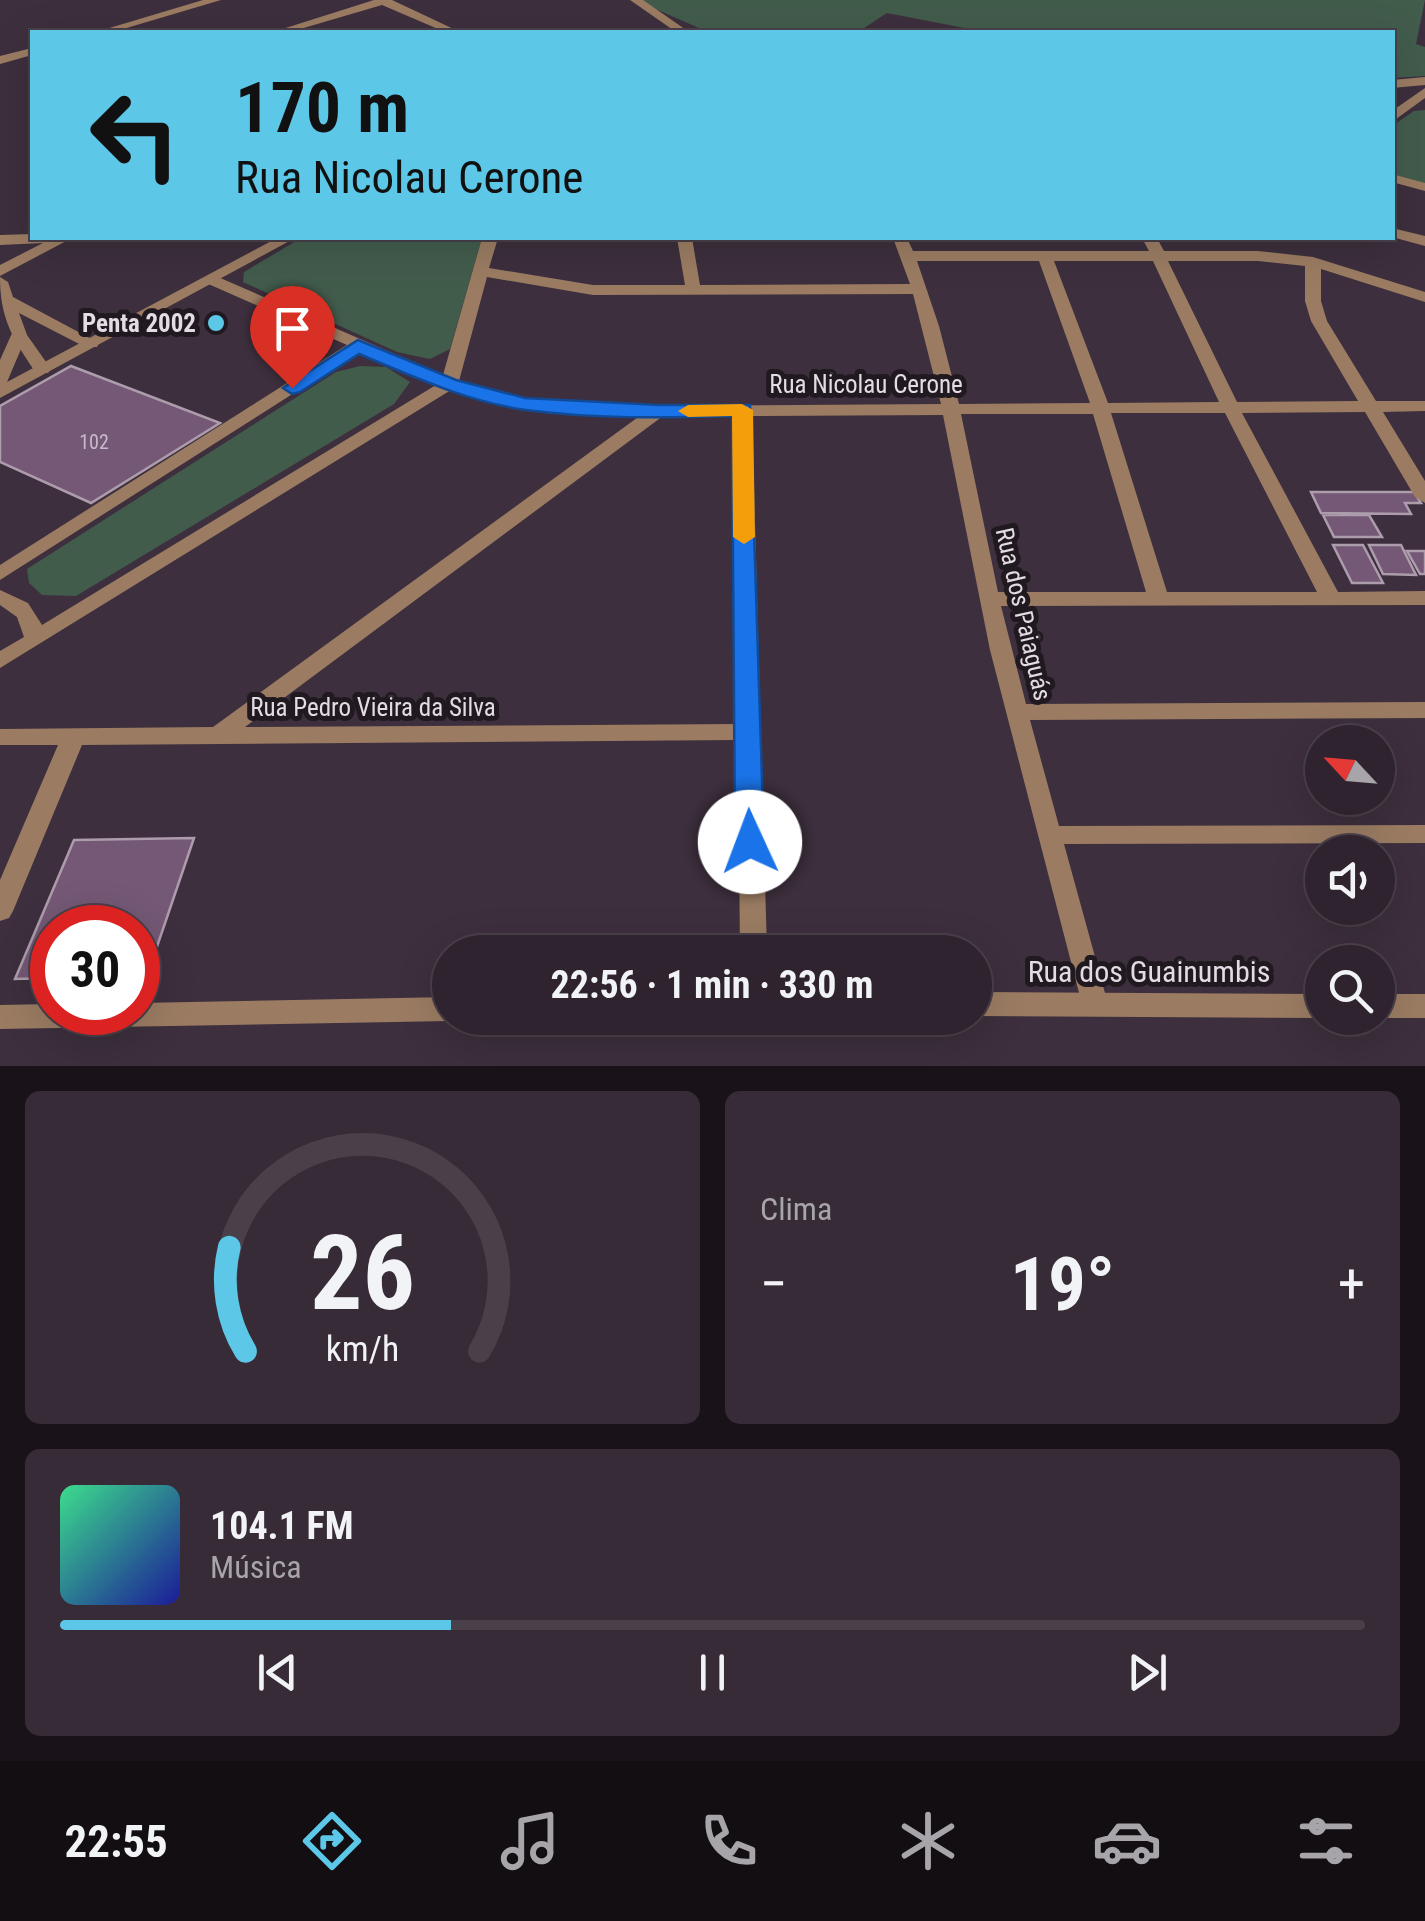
<!DOCTYPE html>
<html lang="pt">
<meta charset="utf-8">
<style>
:root{--surface:#2e232e;--page:#362b36;--text:#f1f3f6;--muted:#a7a4aa;--line:#49404a;--accent:#5cc7e7}
body{margin:0;font-family:"Roboto Condensed",sans-serif;background:var(--page);color:var(--text);height:100vh;display:flex;flex-direction:column;font-size:38px;white-space:nowrap}
*{box-sizing:border-box;margin:0}
p{font-size:32px;color:var(--muted)}
.icon{flex:none;width:55px;height:55px;fill:none;stroke:currentColor;stroke-width:2;stroke-linecap:round;stroke-linejoin:round}
.map{position:relative;height:1066px;overflow:hidden}
.sheet{display:flex;flex-direction:column;gap:25px;padding:25px;background:#191319;flex:1}
.sheet>*{flex:none}
.top-card{position:absolute;left:30px;top:30px;width:1365px;height:210px;border-radius:0px;box-shadow:0 10px 40px #0002,0 0 0 2px var(--line);background:#5cc7e7;color:#111;overflow:hidden}
.needle{width:65px;rotate:296deg}
.tools{position:absolute;left:1305px;top:725px;display:grid;gap:20px}
.tools a{display:grid;place-items:center;width:90px;height:90px;border-radius:50%;background:var(--surface);box-shadow:0 10px 40px #0002,0 0 0 2px var(--line);font-size:50px}
.speed{position:absolute;left:30px;top:905px;display:flex;gap:20px;font-size:50px;font-weight:700;text-align:center}
.speed>*{display:grid;place-content:center;width:130px;height:130px;border-radius:50%;background:var(--surface);box-shadow:0 10px 40px #0002,0 0 0 2px var(--line);line-height:1}
.speed .limit{border:15px solid #d22;background:#fff;color:#111}
.pin{position:absolute;display:grid;place-items:center;width:85px;height:85px;color:#fff;margin:-102px -42px;border-radius:50% 50% 50% 0;rotate:-45deg;box-shadow:0 0 10px #0007}
.pin .icon{rotate:45deg}
.me{position:absolute;width:110px;margin:-55px;rotate:358deg;stroke-linejoin:round;filter:drop-shadow(0 0 8px #0008)}
.turn{display:flex;align-items:center;gap:35px;height:210px;padding:0 40px;font-size:45px}
.turn .icon{width:130px;height:130px;stroke-width:2.5}
.turn b{display:block;font-size:70px;line-height:85px}
.big{font-size:75px;font-weight:700;line-height:1.1}
.sheet .widget{flex:1;display:flex;flex-direction:column;justify-content:center;gap:15px;min-width:0;padding:0 35px;border-radius:15px;background:var(--page)}
.sheet .dial{align-items:center;gap:0}
.dial svg{height:260px;overflow:visible;fill:none;stroke:var(--line);stroke-width:7;stroke-linecap:round;text-anchor:middle}
.dial text{fill:var(--text);stroke:none}
.song{display:flex;align-items:center;gap:30px}
.cover{width:120px;height:120px;border-radius:15px;background:linear-gradient(135deg,hsl(150 70% 55%),hsl(240 70% 35%))}
.played{height:10px;border-radius:5px;background:linear-gradient(90deg,var(--accent) 30%,var(--line) 30%)}
.keys{display:flex;justify-content:space-around;direction:ltr}
.heat{display:flex;justify-content:space-between;align-items:center;font-size:55px;direction:ltr}
.sheet .tiles{flex:1;display:grid;gap:25px;grid-template-columns:1fr 1fr}
.widget:last-child{grid-column:span 2}
.trip{position:absolute;left:432px;top:935px;width:560px;height:100px;border-radius:50px;background:var(--surface);box-shadow:0 10px 40px #0002,0 0 0 2px var(--line);font-weight:700;line-height:100px;text-align:center}
.tabs{display:flex;height:160px;justify-content:space-around;align-items:center;background:#120e12;color:var(--muted)}
.tabs .icon{width:70px;height:70px}
.tabs .current{color:var(--accent)}
.tabs b{font-size:45px;color:var(--text)}
.map>svg:first-child{display:block}
.green{fill:#425c4c}
.building{fill:#745875;stroke:#ac9cac;stroke-width:2.5}
.lines{fill:none;stroke-linecap:round;stroke-linejoin:round}
.minor{fill:#9b7c63;fill-rule:evenodd}
.tertiary{fill:#9b7c63;fill-rule:evenodd}
.route{fill:#1a73e8;stroke:#114b97;stroke-width:2.5}
.slow{fill:#f59e0b}
.poi-dot{fill:#5cc7e7;stroke:#201a20;stroke-width:4}
.labels{text-anchor:middle;stroke-width:10;stroke-linejoin:round;paint-order:stroke}
.number-label{font-size:20px;fill:#c8bac8}
.poi-label{font-size:25px;font-weight:bold;fill:#e4dbe4;stroke:#201a20;text-anchor:end}
.street-label{font-size:25px;fill:#e4dbe4;stroke:#201a20}
.near-street-label{font-size:30px;fill:#e4dbe4;stroke:#201a20}
</style>
<div class="map">
<svg width="1425" height="1066" viewBox="0 0 1425 1066">
<rect width="100%" height="100%" fill="#3d2f3d"/>
<path class="green" d="M635,0h790l-9,44 9,3v29l-32,2 -1,-46h-407l-98,-19 -29,19h-150z
M1425,110v74l-32,-9 -1,-49 22,-15z
M301,238h181l-32,111 -20,10 -33,-7 -154,-70 1,-10z
M360,366l26,1 24,15 -16,22 -318,192 -34,-1 -13,-12 -2,-14 309,-197z"/>
<path class="building" d="M71,366l149,57 -129,80 -91,-41v-56z
M1311,492h103l7,11h-16l6,11 -90,-1z
M1323,515h46l13,22h-48z
M1333,545h30l20,38h-31z
M1369,545h32l15,30 -33,-1z
M1407,551h18v23h-5z
M194,838l-47,138h-9v-48h-86v50l-37,1 59,-139z"/>
<g class="lines">
<path class="minor" d="M203,0h18l-108,32h-17z
M374,0h18l68,32h-15l-63,-27 -92,27h-17z
M630,0h13l46,32h-13z
M32,48v7l-32,9v-8z
M1425,88v10l-33,24v-11z
M1392,174l33,9v8l-33,-9z
M1392,228l33,8v10l-33,-9z
M32,234v4h40l-72,38v-11l43,-22 -43,2v-10z
M482,238h16l-9,30 104,17h92l-8,-47h15l8,47 210,-1 -17,-46h14l6,13h236l-7,-13h15l7,13h94l55,6 112,35v10l-104,-33v32l6,20 49,80h49v10l-42,1 42,69v22l-10,-6 -50,-85 -123,1 96,179 87,-1v14l-424,1 25,98 399,-2v16l-395,2 29,106 366,-1v18l-361,1 44,160 -4,8 -10,4 -10,-4 -94,-362 -47,-235 -191,1 15,536h-27l-2,-212 -656,5 -69,166 -4,7 -9,3v-41l58,-135h-58v-16l213,-2 428,-312 -117,-6 -73,-19 -451,278v-17l24,-14 -7,-20 -17,-12v-15l28,13 14,22 394,-240 -76,-34 -360,229v-15l347,-220 -141,-62v-6h12l225,98zM917,261h122l51,142 -131,1 -20,-78zM1054,261h99l66,141 -111,1zM1168,261h90l47,5v35l6,20 47,80 -121,1zM487,277l106,18 320,-1 28,110 -282,2 -135,-7 -65,-18zM1111,413h114l92,179h-150zM961,414h132l53,178h-148zM663,416h71l4,308 -493,3z
M0,277l8,5 5,15 86,46 -2,4h-12l-66,-34 8,22 24,34 -3,4h-12c-23,-34 -36,-54 -36,-96z"/>
<path class="tertiary" d="M1425,77v8l-33,3v-8z
M277,238h18l-295,160v-38l13,-29 6,-1 8,5 -20,47z
M975,992l347,2 1,24 -348,-2z
M1378,994h47v24h-48z
M450,997v21h9l-9,3 -450,8v-24l52,-1v8h86v-9z"/>
</g>
<path class="route" d="M358,340l98,40 69,18 134,7h91l14,437 -4,8 -10,3 -10,-3 -5,-8 -3,-426c-68,2 -139,3 -206,-6 -58,-8 -114,-34 -167,-56l-59,38 -8,2 -9,-6z"/>
<path class="slow" d="M742,404l11,6 2,127 -11,7 -11,-7 -1,-121 -44,1 -10,-6 10,-6z"/>
<circle class="poi-dot" cx="216" cy="323" r="10"/>
<g class="labels">
<g class="number-label">
<text x="94" y="449">102</text>
</g>
<g class="poi-label">
<text x="196" y="332">Penta 2002</text>
</g>
<g class="street-label">
<text x="866" y="393">Rua Nicolau Cerone</text>
<text transform="translate(1024 614) rotate(77)" y="9">Rua dos Paiaguás</text>
<text x="373" y="716">Rua Pedro Vieira da Silva</text>
</g>
<g class="near-street-label">
<text x="1149" y="982">Rua dos Guainumbis</text>
</g>
</g>
</svg>
<div class="tools">
<a><svg class="needle" viewBox="-14 -14 28 28"><path d="M0-13l5 13h-10z" fill="#e53935"/><path d="M0 13l5-13h-10z" fill="#a7a4aa"/></svg></a>
<a><svg class="icon" aria-label="sound" viewBox="0 0 24 24"><path d="M4 9h4l5-4v14l-5-4H4zM17 9q2 3 0 6"/></svg></a>
<a><svg class="icon" aria-label="search" viewBox="0 0 24 24"><circle cx="10" cy="10" r="6"/><path d="M15 15l6 6"/></svg></a>
</div>
<div class="speed"><div class="limit">30</div></div>
<div class="pin" style="left:292px;top:388px;background:#d93025"><svg class="icon" aria-label="arrive" viewBox="0 0 24 24"><path d="M6 21V4h12l-3 4 3 4H6"/></svg></div>
<svg class="me" style="left:750px;top:842px" viewBox="-20 -20 40 40"><circle r="19" fill="#fff"/><path d="M0-13L10 11 0 6-10 11z" fill="#1a73e8"/></svg>
<div class="trip">22:56 · 1 min · 330 m</div>
<div class="top-card">
<div class="turn"><svg class="icon" aria-label="left" viewBox="0 0 24 24"><path d="M17 20v-9H6M10 6l-5 5 5 5"/></svg><div><b>170 m</b>Rua Nicolau Cerone</div></div>
</div>
</div>
<section class="sheet">
<div class="tiles">
<div class="widget dial"><svg viewBox="0 0 100 80">
<path d="M14 69A42 42 0 1 1 86 69"/>
<path d="M14 69A42 42 0 0 1 9 37" stroke="#5cc7e7"/>
<text x="50" y="56" font-size="32" font-weight="700">26</text>
<text x="50" y="72" font-size="11">km/h</text>
</svg></div>
<div class="widget"><p>Clima</p>
<div class="heat"><a>−</a><b class="big">19°</b><a>+</a></div>
</div>
<div class="widget">
<div class="song"><i class="cover"></i><div><b>104.1 FM</b><p>Música</p></div></div>
<div class="played"></div>
<div class="keys"><svg class="icon" aria-label="previous" viewBox="0 0 24 24"><path d="M18 5L8 12l10 7zM5 5v14"/></svg><svg class="icon" aria-label="pause" viewBox="0 0 24 24"><path d="M8 5v14M16 5v14"/></svg><svg class="icon" aria-label="next" viewBox="0 0 24 24"><path d="M6 5l10 7-10 7zM19 5v14"/></svg></div>
</div>
</div>
</section>
<nav class="tabs">
<b>22:55</b>
<svg class="icon current" aria-label="directions" viewBox="0 0 24 24"><path d="M12 3l9 9-9 9-9-9zM9 14v-3h6M13 9l2 2-2 2"/></svg>
<svg class="icon" aria-label="music" viewBox="0 0 24 24"><path d="M9 18V5l10-2v13"/><circle cx="6" cy="18" r="3"/><circle cx="16" cy="16" r="3"/></svg>
<svg class="icon" aria-label="phone" viewBox="0 0 24 24"><path d="M5 4h4l2 5-3 2q2 4 5 5l2-3 5 2v4C11 20 4 13 5 4z"/></svg>
<svg class="icon" aria-label="climate" viewBox="0 0 24 24"><path d="M12 3v18M4 7l16 10M4 17L20 7"/></svg>
<svg class="icon" aria-label="car" viewBox="0 0 24 24"><path d="M5 17H2v-5l4-1 3-4h7l3 4 3 1v5h-3M9 17h6M6 11h13"/><circle cx="7" cy="17" r="2"/><circle cx="17" cy="17" r="2"/></svg>
<svg class="icon" aria-label="filters" viewBox="0 0 24 24"><path d="M4 7h16M4 17h16"/><circle cx="9" cy="7" r="2"/><circle cx="15" cy="17" r="2"/></svg>
</nav>
